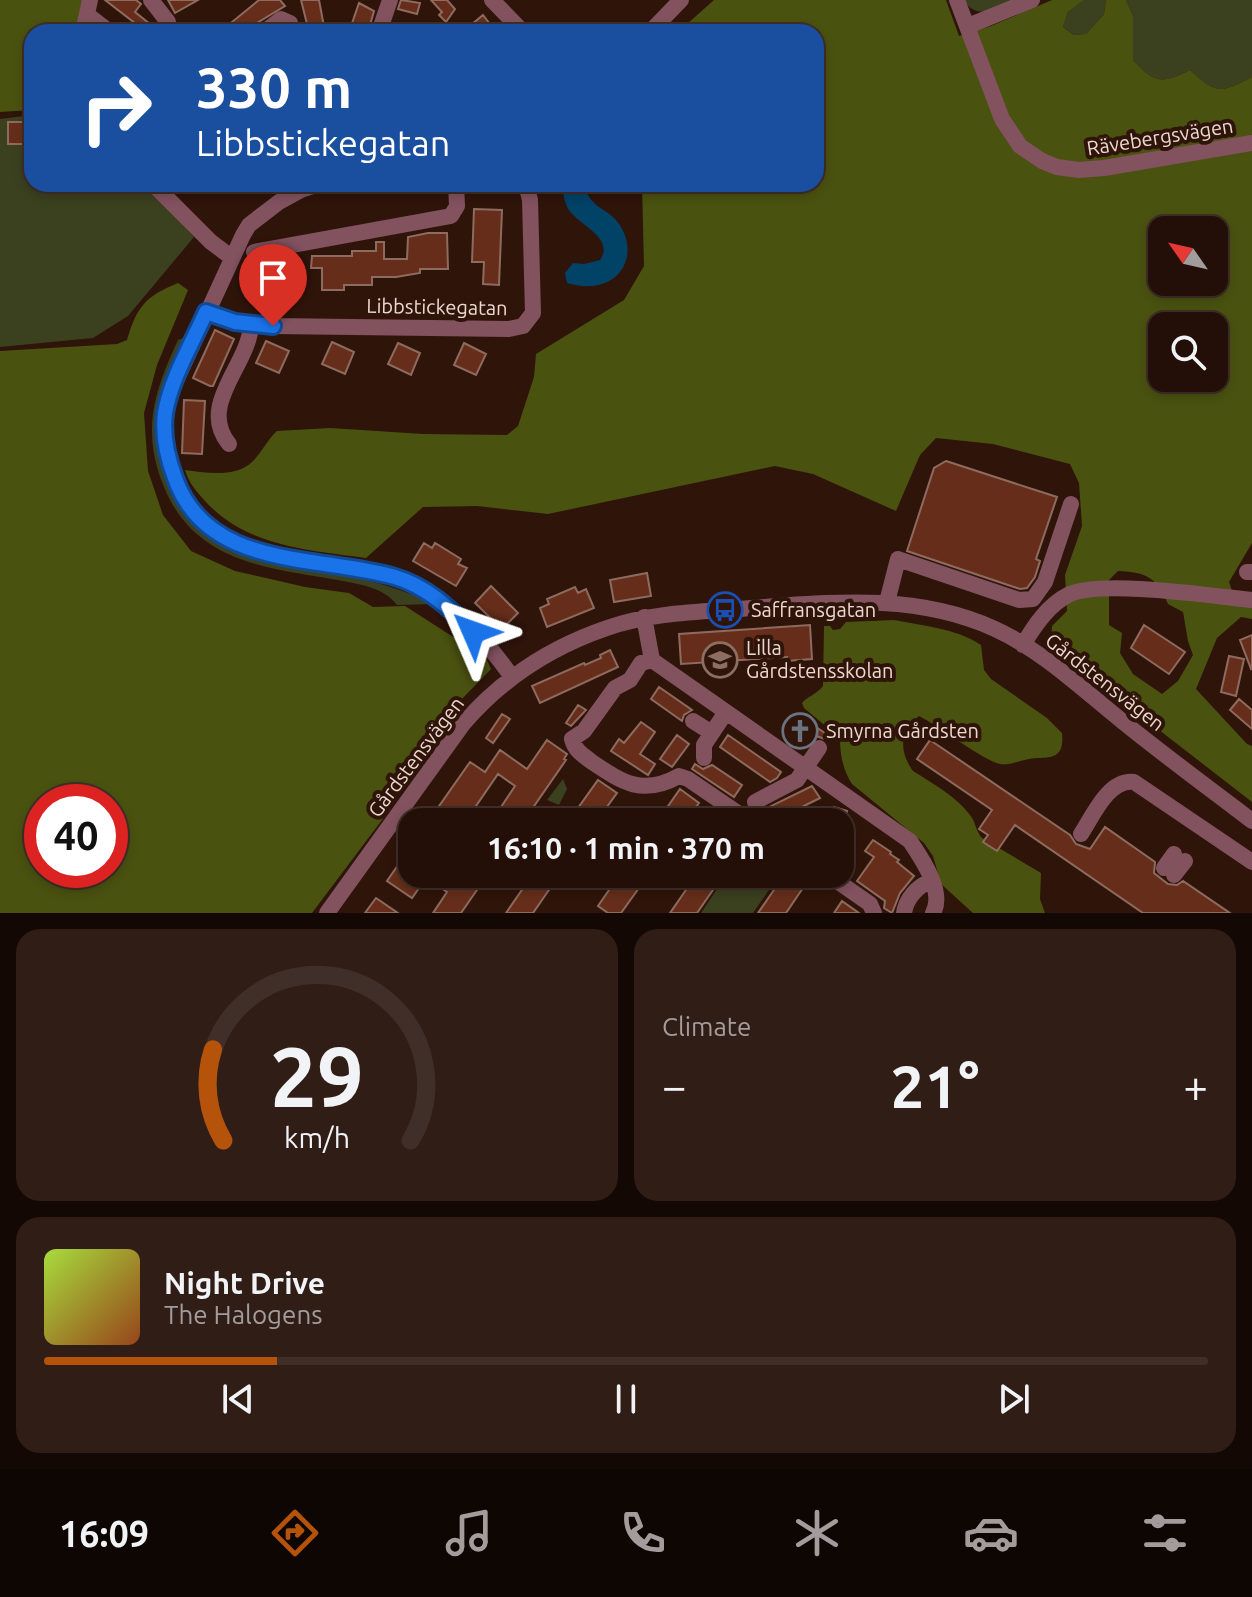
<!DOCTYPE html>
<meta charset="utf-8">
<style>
:root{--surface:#230f08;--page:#2f1d16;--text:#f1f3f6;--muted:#a39c9c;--line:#402f29;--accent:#b45309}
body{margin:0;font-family:Ubuntu,sans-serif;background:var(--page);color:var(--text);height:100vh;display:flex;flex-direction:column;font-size:30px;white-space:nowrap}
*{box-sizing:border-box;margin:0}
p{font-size:26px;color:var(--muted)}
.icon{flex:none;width:44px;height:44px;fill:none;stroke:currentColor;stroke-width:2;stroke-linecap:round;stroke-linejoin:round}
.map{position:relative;height:913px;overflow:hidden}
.details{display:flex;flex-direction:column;gap:16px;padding:16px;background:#130804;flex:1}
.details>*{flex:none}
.top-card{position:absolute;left:24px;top:24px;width:800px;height:168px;border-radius:24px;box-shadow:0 4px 12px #0003,0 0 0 2px var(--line);background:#1a4fa0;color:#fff;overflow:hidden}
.needle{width:52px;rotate:304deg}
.tools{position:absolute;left:1148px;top:216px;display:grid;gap:16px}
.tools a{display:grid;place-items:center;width:80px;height:80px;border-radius:16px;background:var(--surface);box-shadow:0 4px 12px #0003,0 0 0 2px var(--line);font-size:40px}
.speed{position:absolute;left:24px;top:784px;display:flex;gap:16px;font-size:40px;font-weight:700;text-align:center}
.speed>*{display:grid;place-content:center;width:104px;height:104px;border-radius:50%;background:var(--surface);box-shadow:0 4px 12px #0003,0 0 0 2px var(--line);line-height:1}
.speed .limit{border:12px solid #d22;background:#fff;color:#111}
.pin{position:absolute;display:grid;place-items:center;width:68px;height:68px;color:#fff;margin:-82px -34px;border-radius:50% 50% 50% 0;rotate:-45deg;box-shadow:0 0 8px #0007}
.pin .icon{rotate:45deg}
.me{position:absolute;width:88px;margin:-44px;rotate:313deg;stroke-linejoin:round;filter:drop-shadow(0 0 6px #0008)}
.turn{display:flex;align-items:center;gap:28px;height:168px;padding:0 40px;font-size:36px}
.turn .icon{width:104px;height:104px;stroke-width:2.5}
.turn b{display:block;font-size:56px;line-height:68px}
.big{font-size:60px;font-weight:600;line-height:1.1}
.details .tile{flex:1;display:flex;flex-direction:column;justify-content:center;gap:12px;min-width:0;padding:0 28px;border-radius:24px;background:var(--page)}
.details .dial{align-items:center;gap:0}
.dial svg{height:208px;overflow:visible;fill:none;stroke:var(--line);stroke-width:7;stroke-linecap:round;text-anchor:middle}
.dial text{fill:var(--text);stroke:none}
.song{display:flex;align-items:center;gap:24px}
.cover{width:96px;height:96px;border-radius:12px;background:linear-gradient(135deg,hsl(80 70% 55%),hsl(20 70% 35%))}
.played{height:8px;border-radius:4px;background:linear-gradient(90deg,var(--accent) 20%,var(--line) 20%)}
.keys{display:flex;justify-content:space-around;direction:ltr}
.heat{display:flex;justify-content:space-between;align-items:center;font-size:44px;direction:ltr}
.details .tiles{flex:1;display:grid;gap:16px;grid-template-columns:1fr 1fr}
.tile:last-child{grid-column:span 2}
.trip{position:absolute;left:398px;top:808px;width:456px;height:80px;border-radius:24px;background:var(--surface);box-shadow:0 4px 12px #0003,0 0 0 2px var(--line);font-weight:600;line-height:80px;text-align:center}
.tabs{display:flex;height:128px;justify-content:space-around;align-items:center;background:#0e0603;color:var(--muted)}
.tabs .icon{width:56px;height:56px}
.tabs .current{color:var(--accent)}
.tabs b{font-size:36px;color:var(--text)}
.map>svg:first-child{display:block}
.green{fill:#3b401f}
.forest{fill:#4a5210;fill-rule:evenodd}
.water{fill:#014267}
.building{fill:#662e1a;stroke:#8e6b5f;stroke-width:2}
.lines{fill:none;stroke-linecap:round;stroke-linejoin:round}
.minor{stroke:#82525f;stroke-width:16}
.route-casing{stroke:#114b97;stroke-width:20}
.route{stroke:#1a73e8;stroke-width:14}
.labels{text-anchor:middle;stroke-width:8;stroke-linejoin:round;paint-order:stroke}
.street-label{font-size:20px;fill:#ecd8d1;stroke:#2f140a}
.poi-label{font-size:20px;fill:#ecd8d1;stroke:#2f140a;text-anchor:start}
</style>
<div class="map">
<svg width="1252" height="913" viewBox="0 0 1252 913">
<rect width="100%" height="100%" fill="#2f140a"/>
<path class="green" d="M964,0h54c-19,7 -41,22 -54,0z
M1084,0h22l-2,14 -18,20 -12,1 -11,-8 5,-15z
M1126,0h126v77c-33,17 -35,17 -62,-7 -28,14 -35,14 -57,-10v-44z
M32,115v69h114l48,53 -66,79 -35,22 -93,9v-228z
M186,337c-20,47 -46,104 -14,152 6,10 16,19 24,27 18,20 32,35 59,42 60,16 121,16 177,46l-35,1c-13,-17 -34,-20 -54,-24 -72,-13 -147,-16 -179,-94 -23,-56 -10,-95 14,-147z
M563,779l4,10 -8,16 -12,-5z
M727,874h53l-27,39h-52z"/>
<path class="forest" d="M0,0h84l-9,32h-43v78l-32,2z
M714,0h232l13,36 32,-10 61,-26h32l-16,12 -5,15 11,8 12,-1 18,-20 2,-14h20l7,16v44c22,24 29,24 57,10 27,24 29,24 62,7v466l-23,39 7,20 16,6v11l-11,-2 -24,21 -21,51 51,55 5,2v56l-178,-138 -23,-23 1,-15 15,-15 -2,-36 17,-49 -3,-43 -9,-19 -77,-20 -57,-6 -16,17 -24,56 -83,-37 -38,-8 -227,48 -71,-8 -54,1 -57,51c-57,-8 -119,-11 -161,-57 -9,-10 -16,-18 -20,-31 21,3 52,8 68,-9 9,-9 14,-21 24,-30l53,-3 93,6 84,1 11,-9 16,-49 2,-23 88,-54 20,-34 -2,-82h174v-152h-138zM1162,230h52v52h-52zM1162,326h52v52h-52zM1118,571c29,1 39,7 50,33l15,8 5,29 5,14 -15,26 -16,13 -29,-20 -13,-21 2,-20 -13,-8v-45z
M178,283l10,7 -31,75 -13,48 4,58 15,44 28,36 44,20 70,16 44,6 24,14 32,-1 81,52 5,11 -34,35 -28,37 -41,71 -76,101h-312v-562l117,-7 10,-4c10,-34 19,-44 51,-57zM42,802h68v68h-68z
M894,620c29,6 62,8 87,25l3,25 7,9 56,39 15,15c2,22 -6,25 -25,25 -12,0 -26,8 -37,6 -16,-3 -61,-38 -81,-48 -20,15 -20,36 -6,55 19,12 44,26 57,44 6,7 5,15 12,23l59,35 -1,26 5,14h-72l-32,-29 -8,-28 -9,-13 -72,-59c-9,-14 -12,-29 -12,-46l-36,-30 -2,-5c6,-7 15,-9 21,-17l1,-60h6l3,4 7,-1 6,-7z"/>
<path class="water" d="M591,184l-5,7c6,14 16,17 27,26 17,16 21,44 2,60 -13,11 -33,11 -48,6l-2,-10 8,-10 11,1 16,-4c15,-22 -20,-34 -31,-50 -5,-8 -6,-16 -6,-25z"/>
<path class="building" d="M105,0h31l5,4 -6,8 25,20h-31l7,-8z
M168,0h30l-23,13z
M259,0h21l5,6 -28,17 -4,9h-12l-9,-10z
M301,0h18l6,32h-16z
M401,0l19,3 -3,11 -19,-5z
M431,0h16l8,9 -9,13 -7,-7 3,-3z
M359,3l15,8 -6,21h-19z
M483,15l13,17h-20l-5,-7z
M8,122h24v22h-24z
M474,209l28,1 -3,75 -16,-1 1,-22h-12z
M428,233h19l1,36h-28v4l-24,4h-24v8h-28v5h-22v-22h-11l1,-12h40v-5h24v-9h8v17h23l1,-22z
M249,266l54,2v23l-54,-1z
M215,330l19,9 -21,47h-3l-17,-8z
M266,341l23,10 -10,22 -23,-10z
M332,342l22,10 -9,22 -23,-10z
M398,343l22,10 -9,22 -23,-11z
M464,343l22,11 -10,21 -22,-10z
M184,400l21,1 -3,53 -20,-1z
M946,461l111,36 -21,62 4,2 -5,16 -8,11 -7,1 -113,-38 27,-83z
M424,543l8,5 3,-5 26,16 -3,5 9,4 -11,18 -43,-25z
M647,573l4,23 -37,6 -4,-22z
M491,586l27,27 -16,16 -27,-26z
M575,587l3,6 8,-4 8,19 -47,19 -7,-19 9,-4 -2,-5z
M810,625l2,34 -25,2v-4l-106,7 -2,-30z
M1144,625l41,27 -16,22 -38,-26z
M1252,635v33l-1,1 -11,-29z
M610,650l8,17 -78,36 -8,-17 52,-23 1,2 16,-7 -1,-3z
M1229,656l15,3 -8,37 -15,-4z
M659,687l33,23 -8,5 -2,6 -31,-22z
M1239,699l13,11v19l-22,-19z
M578,705l8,5 -15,16 -5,-3z
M502,714l8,5 -17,24 -7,-5z
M799,716l29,19 -3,4 -15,-5 -8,13 -16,-12z
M641,722l14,10 -15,22 15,10 -7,11 -37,-24 8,-12 5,4z
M677,735l12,9 -17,23 -12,-8z
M728,735l53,37 -4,6 -7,4 -50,-35z
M547,740l20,14 -3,5 2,1 -43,62h-32l24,-36 -17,-12 -33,48h-9l-19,-13 33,-47 15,10 15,-22 27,19z
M930,740l140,95 6,9 14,5 15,-22 50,35 -1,11 14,11 9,1 6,-4 47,32h-87l-128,-88 -18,26 -14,-9 5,-7 -9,-6 13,-19 -75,-51z
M695,764l8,5 9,-4 30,20 -8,12 -42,-28z
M598,780l19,13 -21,29h-28z
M812,786l8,12 -48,24h-5l-6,-11z
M680,789l19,14 -14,19h-28z
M834,807l13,4 -2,11h-15z
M873,840l18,12 -1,2 9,6 -2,2 17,14 -14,17 -8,20 -8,-5 1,-7 -28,-20 17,-24 -9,-6z
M412,845v29h8l6,4 -14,20 -25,-17z
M454,874h34l-27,39h-28l14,-21 -3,-2z
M533,874h27l-27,39h-27z
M620,874h29l-28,39h-13l-10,-7z
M697,874h27l-27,39h-27z
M785,874h16l8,5 -23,34h-28z
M376,898l22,15h-33z
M842,901l17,12h-25z"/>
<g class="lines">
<path class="minor" d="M151,0l17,22
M492,0l31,32
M957,0l45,119 18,27 22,15 15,6 22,3 25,-2 148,-25
M86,18l7,1 17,13
M968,26l64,-26
M83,32l7,-32
M264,32l17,-13 9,4 2,9
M379,32l11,-32
M650,32l31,-32
M153,184l58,58 20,15
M319,184l-18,6 -22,12 -30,23 -6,10 -73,159c-7,29 -6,53 4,83 27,77 108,80 177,92 16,3 33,4 48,9 46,18 85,59 113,99
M254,252l197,-36 6,-10 -1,-22
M206,312l29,10 38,4 236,3 14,-3 10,-13 -3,-113 -4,-16
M229,444c-32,-39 20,-79 22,-119
M1247,572h5
M887,602l11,-43 121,41 14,-1 12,-17 26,-78
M644,617l8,43
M1023,645c11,-19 25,-40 45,-50 31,-16 145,1 184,5
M652,660l258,181c12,18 35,51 23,72
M652,660l-11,3 -11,17 -15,8 -31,43 -12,8c3,12 11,16 20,23 31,21 51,34 87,14l9,3 63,43
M693,721l19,12
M704,758v-13l22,-33
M755,802l42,-22 22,-32
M1081,834c12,-18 27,-55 53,-52l118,80
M1164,868l10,-14
M827,874l43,30 4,9
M1174,875l11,-14
M327,913l136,-189c38,-44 88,-77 144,-96 46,-16 95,-16 144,-20 83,-6 165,-15 244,21 48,22 87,60 127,92 43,35 87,67 130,100
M904,913c2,-14 13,-27 27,-32"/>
</g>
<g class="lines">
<defs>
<path id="route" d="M273,326l-38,-4 -29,-10c-14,32 -35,66 -41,101 -3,23 2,44 10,65 32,92 144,77 220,99 31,9 56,32 78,55"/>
</defs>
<use href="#route" class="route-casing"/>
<use href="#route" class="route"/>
</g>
<defs>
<symbol id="bus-ring" viewBox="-11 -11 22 22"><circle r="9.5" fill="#2f140a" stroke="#1a4fb4" stroke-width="1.5"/><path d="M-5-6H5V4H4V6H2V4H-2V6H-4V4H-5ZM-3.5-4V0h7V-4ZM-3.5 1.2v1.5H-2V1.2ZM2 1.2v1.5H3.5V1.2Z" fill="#1a4fb4"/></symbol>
<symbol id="school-ring" viewBox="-11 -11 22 22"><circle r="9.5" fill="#2f140a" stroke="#8d6e63" stroke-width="1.5"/><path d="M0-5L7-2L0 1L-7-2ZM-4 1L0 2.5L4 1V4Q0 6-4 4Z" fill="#8d6e63"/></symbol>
<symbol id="church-ring" viewBox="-11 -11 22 22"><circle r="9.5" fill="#2f140a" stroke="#6b7280" stroke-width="1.5"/><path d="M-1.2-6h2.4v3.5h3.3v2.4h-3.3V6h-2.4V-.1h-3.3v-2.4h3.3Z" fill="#6b7280"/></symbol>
</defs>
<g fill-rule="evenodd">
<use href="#bus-ring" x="705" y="590" width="40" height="40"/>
<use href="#school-ring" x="700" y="640" width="40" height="40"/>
<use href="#church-ring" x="780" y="711" width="40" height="40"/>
</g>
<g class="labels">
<g class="street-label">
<text transform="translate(1160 137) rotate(-9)" y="7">Rävebergsvägen</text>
<text transform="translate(437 307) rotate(1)" y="7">Libbstickegatan</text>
<text transform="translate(1105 682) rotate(38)" y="7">Gårdstensvägen</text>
<text transform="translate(416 757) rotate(-53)" y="7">Gårdstensvägen</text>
</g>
<g class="poi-label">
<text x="751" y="617">Saffransgatan</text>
<text x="746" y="655">Lilla<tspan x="746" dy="23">Gårdstensskolan</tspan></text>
<text x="826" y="738">Smyrna Gårdsten</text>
</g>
</g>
</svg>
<div class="tools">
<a><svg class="needle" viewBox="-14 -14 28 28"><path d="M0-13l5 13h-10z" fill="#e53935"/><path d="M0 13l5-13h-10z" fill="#a39c9c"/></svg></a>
<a><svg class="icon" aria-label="search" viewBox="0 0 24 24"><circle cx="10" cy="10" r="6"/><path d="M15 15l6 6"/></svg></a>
</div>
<div class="speed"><div class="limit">40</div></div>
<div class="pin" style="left:273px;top:326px;background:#d93025"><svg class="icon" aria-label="arrive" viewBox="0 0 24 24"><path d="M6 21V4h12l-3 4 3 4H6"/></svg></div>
<svg class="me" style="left:473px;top:632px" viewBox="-20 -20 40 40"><path d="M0-17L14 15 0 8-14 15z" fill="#1a73e8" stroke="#fff" stroke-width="4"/></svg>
<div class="trip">16:10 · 1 min · 370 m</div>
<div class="top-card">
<div class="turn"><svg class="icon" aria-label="right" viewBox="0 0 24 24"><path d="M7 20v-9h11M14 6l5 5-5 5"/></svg><div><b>330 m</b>Libbstickegatan</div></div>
</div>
</div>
<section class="details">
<div class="tiles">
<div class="tile dial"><svg viewBox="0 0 100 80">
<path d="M14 69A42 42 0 1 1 86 69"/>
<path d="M14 69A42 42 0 0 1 10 34" stroke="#b45309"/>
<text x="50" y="56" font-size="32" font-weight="700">29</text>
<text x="50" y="72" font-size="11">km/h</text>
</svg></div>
<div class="tile"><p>Climate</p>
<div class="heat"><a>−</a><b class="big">21°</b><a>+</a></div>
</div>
<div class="tile">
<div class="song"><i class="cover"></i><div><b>Night Drive</b><p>The Halogens</p></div></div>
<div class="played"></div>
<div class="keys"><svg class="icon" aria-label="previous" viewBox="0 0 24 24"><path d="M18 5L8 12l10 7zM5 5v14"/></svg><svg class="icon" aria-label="pause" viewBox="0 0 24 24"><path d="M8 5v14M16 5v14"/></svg><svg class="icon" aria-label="next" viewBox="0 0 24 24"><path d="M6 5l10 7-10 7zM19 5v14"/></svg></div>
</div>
</div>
</section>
<nav class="tabs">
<b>16:09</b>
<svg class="icon current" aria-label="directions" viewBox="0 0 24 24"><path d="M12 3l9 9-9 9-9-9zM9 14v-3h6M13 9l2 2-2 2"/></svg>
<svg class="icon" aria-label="music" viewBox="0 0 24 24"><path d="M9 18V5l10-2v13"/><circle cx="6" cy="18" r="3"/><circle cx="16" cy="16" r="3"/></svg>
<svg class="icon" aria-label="phone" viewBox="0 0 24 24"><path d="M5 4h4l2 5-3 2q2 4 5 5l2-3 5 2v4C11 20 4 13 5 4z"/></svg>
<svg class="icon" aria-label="climate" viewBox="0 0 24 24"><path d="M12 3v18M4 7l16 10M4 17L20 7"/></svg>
<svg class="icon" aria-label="car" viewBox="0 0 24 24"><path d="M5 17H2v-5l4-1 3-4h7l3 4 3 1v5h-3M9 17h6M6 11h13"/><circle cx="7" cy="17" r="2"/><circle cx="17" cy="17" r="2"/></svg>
<svg class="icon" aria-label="filters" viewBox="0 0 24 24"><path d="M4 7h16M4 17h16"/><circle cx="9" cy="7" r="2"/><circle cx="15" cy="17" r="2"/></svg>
</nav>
